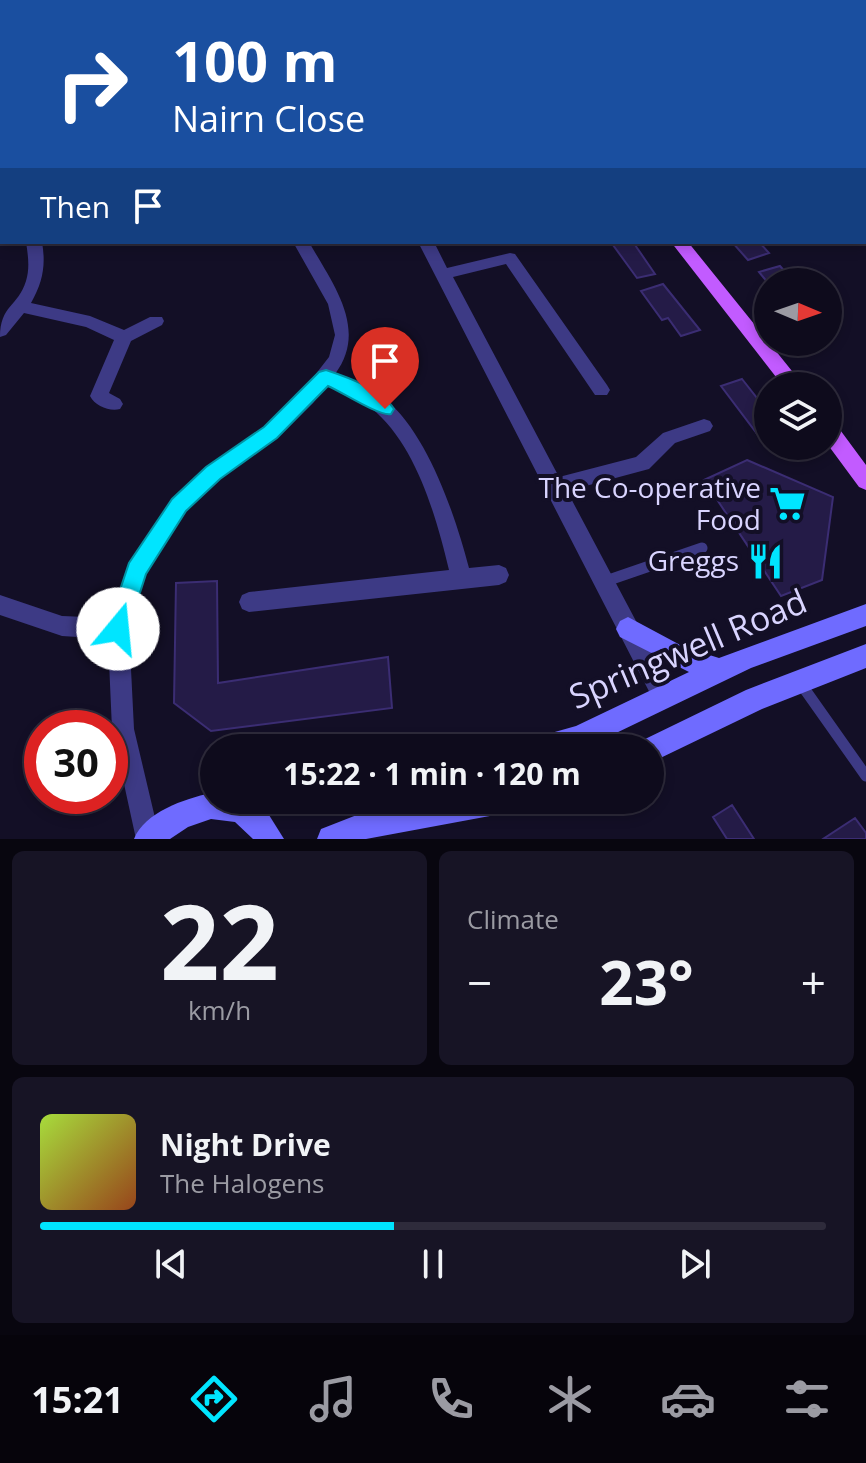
<!DOCTYPE html>
<meta charset="utf-8">
<style>
:root{--surface:#0e0b1c;--page:#171425;--text:#f1f3f6;--muted:#9b9ba3;--line:#2e2b3b;--accent:#00e5ff}
body{margin:0;font-family:"Open Sans",sans-serif;background:var(--page);color:var(--text);height:100vh;display:flex;flex-direction:column;font-size:30px;white-space:nowrap}
*{box-sizing:border-box;margin:0}
p{font-size:26px;color:var(--muted)}
.icon{flex:none;width:44px;height:44px;fill:none;stroke:currentColor;stroke-width:2;stroke-linecap:round;stroke-linejoin:round}
.map{position:relative;height:839px;overflow:hidden}
.details{display:flex;flex-direction:column;gap:12px;padding:12px;background:#08060f;flex:1}
.details>*{flex:none}
.guide{position:absolute;left:0px;top:0px;width:866px;height:244px;box-shadow:0 4px 12px #0003,0 0 0 2px var(--line);background:#1a4fa0;color:#fff;overflow:hidden}
.needle{width:52px;rotate:92deg}
.tools{position:absolute;left:754px;top:268px;display:grid;gap:16px}
.tools a{display:grid;place-items:center;width:88px;height:88px;border-radius:50%;background:var(--surface);box-shadow:0 4px 12px #0003,0 0 0 2px var(--line);font-size:40px}
.speed{position:absolute;left:24px;top:710px;display:flex;gap:16px;font-size:40px;font-weight:700;text-align:center}
.speed>*{display:grid;place-content:center;width:104px;height:104px;border-radius:50%;background:var(--surface);box-shadow:0 4px 12px #0003,0 0 0 2px var(--line);line-height:1}
.speed .limit{border:12px solid #d22;background:#fff;color:#111}
.pin{position:absolute;display:grid;place-items:center;width:68px;height:68px;color:#fff;margin:-82px -34px;border-radius:50% 50% 50% 0;rotate:-45deg;box-shadow:0 0 8px #0007}
.pin .icon{rotate:45deg}
.me{position:absolute;width:88px;margin:-44px;rotate:17deg;stroke-linejoin:round;filter:drop-shadow(0 0 6px #0008)}
.turn{display:flex;align-items:center;gap:28px;height:168px;padding:0 40px;font-size:36px}
.turn .icon{width:104px;height:104px;stroke-width:2.5}
.turn b{display:block;font-size:56px;line-height:68px}
.then{display:flex;align-items:center;height:76px;padding:0 40px;background:#0003;gap:16px;font-size:30px}
.big{font-size:60px;font-weight:700;line-height:1.1}
.details .card{flex:1;display:flex;flex-direction:column;justify-content:center;gap:12px;min-width:0;padding:0 28px;border-radius:12px;background:var(--page)}
.details .dial{align-items:center;gap:0}
.dial b{font-size:104px;line-height:1}
.song{display:flex;align-items:center;gap:24px}
.cover{width:96px;height:96px;border-radius:12px;background:linear-gradient(135deg,hsl(80 70% 55%),hsl(20 70% 35%))}
.played{height:8px;border-radius:4px;background:linear-gradient(90deg,var(--accent) 45%,var(--line) 45%)}
.keys{display:flex;justify-content:space-around;direction:ltr}
.heat{display:flex;justify-content:space-between;align-items:center;font-size:44px;direction:ltr}
.details .tiles{flex:1;display:grid;gap:12px;grid-template-columns:1fr 1fr}
.card:last-child{grid-column:span 2}
.trip{position:absolute;left:200px;top:734px;width:464px;height:80px;border-radius:40px;background:var(--surface);box-shadow:0 4px 12px #0003,0 0 0 2px var(--line);font-weight:700;line-height:80px;text-align:center}
.tab-bar{display:flex;height:128px;justify-content:space-around;align-items:center;background:#06040b;color:var(--muted)}
.tab-bar .icon{width:56px;height:56px}
.tab-bar .selected{color:var(--accent)}
.tab-bar b{font-size:36px;color:var(--text)}
.map>svg:first-child{display:block}
.building{fill:#241b47;stroke:#3b2d73;stroke-width:2}
.lines{fill:none;stroke-linecap:round;stroke-linejoin:round}
.service{stroke:#3d3a85;stroke-width:11}
.minor{fill:#3d3a85;fill-rule:evenodd}
.secondary{fill:#6f6bff;fill-rule:evenodd}
.primary{fill:#c25bff;fill-rule:evenodd}
.route{fill:#00e5ff;stroke:#0095a6;stroke-width:2}
.labels{text-anchor:middle;stroke-width:8;stroke-linejoin:round;paint-order:stroke}
.poi-label{font-size:28px;fill:#d9d4ff;stroke:#130f26;text-anchor:end}
.near-street-label{font-size:34px;fill:#d9d4ff;stroke:#130f26}
</style>
<div class="map">
<svg width="866" height="839" viewBox="0 0 866 839">
<rect width="100%" height="100%" fill="#130f26"/>
<path class="building" d="M633,242l22,32 -18,4 -24,-33z
M732,242h27l10,11 -21,7z
M780,266l14,16 -26,1 -9,-11z
M663,284l37,46 -19,6 -13,-18 -6,2 -21,-29z
M742,379l26,33v25l-7,2 -40,-53z
M747,460l86,37 -11,83 -41,16 -77,-116z
M217,581l1,102 170,-26 4,51 -181,23 -37,-28 2,-120z
M732,805l22,34h-27l-14,-22z
M855,818l11,15v6h-43z"/>
<g class="lines">
<path class="service" d="M603,582l99,-34
M801,684l65,92"/>
<path class="minor" d="M341,0h12l1,2h-12z
M607,0h12l1,2h-12z
M727,0h12l1,2h-12z
M0,24h2v8h-2z
M864,181l2,1v12l-2,-1z
M26,242h16c4,23 1,40 -11,61l59,13 34,14 26,-13h12l2,4 -2,4 -31,16 -22,52 11,6 3,5 -3,5c-10,3 -25,-3 -30,-13l24,-56 -28,-13 -62,-14 -18,22 -6,2c0,-32 18,-30 26,-56 4,-13 2,-26 0,-39z
M293,242h16c23,41 60,87 26,132 17,7 35,14 50,25 43,35 70,116 84,169l30,-3 7,3 3,7 -3,7 -7,3 -250,27 -7,-3 -3,-7 3,-7 7,-3 200,-22c-13,-54 -33,-126 -78,-162 -13,-10 -29,-16 -44,-23l-14,18 -36,35 -57,41 -34,32 -41,63 -16,55 5,100 26,110h-24l-24,-110 -4,-90 -46,-3 -62,-21v-20l62,21 49,2 18,-55 43,-64 34,-32 59,-39 36,-35 28,-36 6,-22 -7,-31z
M418,242h16l13,26 63,-15 5,1 92,131 3,5 -3,5h-12l-89,-131 -53,13 106,200 77,-20 27,-24 41,-14 6,2 3,5 -3,5 -35,12 -26,26 -82,22 104,196 3,8 -3,8 -8,3 -8,-3z"/>
<path class="secondary" d="M866,604v22l-115,42 -166,80h-59l4,-9 46,-13 113,-54 -69,-35 -4,-8 4,-8 8,-4 56,30 35,11z
M866,644v24l-104,41 -112,54v-15h-12l3,-7 105,-51z
M211,793h3v7h75l-4,9 -16,6 15,24h-31l-18,-17 -24,-3 -23,8 -18,12h-36c11,-27 50,-40 77,-46z
M431,800h88l-4,9 -9,4 -140,26h-49l4,-10 46,-18z"/>
<path class="primary" d="M478,0h13l1,2h-13z
M671,242h17l116,144h-21z
M828,421l7,2 31,42v25l-7,-3 -31,-42z"/>
</g>
<path class="route" d="M326,370c21,7 56,19 68,39l-3,5c-11,3 -49,-22 -63,-28l-51,52 -57,41 -34,32 -40,63 -20,62 -8,4 -7,-4 -4,-7 22,-66 43,-64 34,-32 58,-40 55,-55z"/>
<defs>
<symbol id="supermarket-bare" viewBox="-9 -9 18 18"><path d="M-6-5.5h2.5l.6 2H6L4.5 2H-2.5L-4.4-4H-6ZM-1.5 3.2a1.3 1.3 0 1 0 .1 0ZM3 3.2a1.3 1.3 0 1 0 .1 0Z" fill="#00e5ff" stroke="#130f26" stroke-width="2.5" paint-order="stroke"/></symbol>
<symbol id="restaurant-bare" viewBox="-9 -9 18 18"><path d="M-5-6h1v4h1v-4h1v4h1v-4h1v5L-1.5 .5V6h-2V.5L-5-1ZM5-6V6H3V1.5H1.5Q1.5-4 5-6Z" fill="#00e5ff" stroke="#130f26" stroke-width="2.5" paint-order="stroke"/></symbol>
</defs>
<g fill-rule="evenodd">
<use href="#supermarket-bare" x="762" y="478" width="51" height="51"/>
<use href="#restaurant-bare" x="740" y="536" width="51" height="51"/>
</g>
<g class="labels">
<g class="poi-label">
<text x="761" y="498">The Co-operative<tspan x="761" dy="32">Food</tspan></text>
<text x="739" y="571">Greggs</text>
</g>
<g class="near-street-label">
<text transform="translate(688 649) rotate(-23)" y="12">Springwell Road</text>
</g>
</g>
</svg>
<div class="tools">
<a><svg class="needle" viewBox="-14 -14 28 28"><path d="M0-13l5 13h-10z" fill="#e53935"/><path d="M0 13l5-13h-10z" fill="#9b9ba3"/></svg></a>
<a><svg class="icon" aria-label="layers" viewBox="0 0 24 24"><path d="M12 4l9 5-9 5-9-5zM3 14l9 5 9-5"/></svg></a>
</div>
<div class="speed"><div class="limit">30</div></div>
<div class="pin" style="left:385px;top:409px;background:#d93025"><svg class="icon" aria-label="arrive" viewBox="0 0 24 24"><path d="M6 21V4h12l-3 4 3 4H6"/></svg></div>
<svg class="me" style="left:118px;top:629px" viewBox="-20 -20 40 40"><circle r="19" fill="#fff"/><path d="M0-13L10 11 0 6-10 11z" fill="#00e5ff"/></svg>
<div class="trip">15:22 · 1 min · 120 m</div>
<div class="guide">
<div class="turn"><svg class="icon" aria-label="right" viewBox="0 0 24 24"><path d="M7 20v-9h11M14 6l5 5-5 5"/></svg><div><b>100 m</b>Nairn Close</div></div>
<div class="then">Then<svg class="icon" aria-label="arrive" viewBox="0 0 24 24"><path d="M6 21V4h12l-3 4 3 4H6"/></svg></div>
</div>
</div>
<section class="details">
<div class="tiles">
<div class="card dial"><b>22</b><p>km/h</p></div>
<div class="card"><p>Climate</p>
<div class="heat"><a>−</a><b class="big">23°</b><a>+</a></div>
</div>
<div class="card">
<div class="song"><i class="cover"></i><div><b>Night Drive</b><p>The Halogens</p></div></div>
<div class="played"></div>
<div class="keys"><svg class="icon" aria-label="previous" viewBox="0 0 24 24"><path d="M18 5L8 12l10 7zM5 5v14"/></svg><svg class="icon" aria-label="pause" viewBox="0 0 24 24"><path d="M8 5v14M16 5v14"/></svg><svg class="icon" aria-label="next" viewBox="0 0 24 24"><path d="M6 5l10 7-10 7zM19 5v14"/></svg></div>
</div>
</div>
</section>
<nav class="tab-bar">
<b>15:21</b>
<svg class="icon selected" aria-label="directions" viewBox="0 0 24 24"><path d="M12 3l9 9-9 9-9-9zM9 14v-3h6M13 9l2 2-2 2"/></svg>
<svg class="icon" aria-label="music" viewBox="0 0 24 24"><path d="M9 18V5l10-2v13"/><circle cx="6" cy="18" r="3"/><circle cx="16" cy="16" r="3"/></svg>
<svg class="icon" aria-label="phone" viewBox="0 0 24 24"><path d="M5 4h4l2 5-3 2q2 4 5 5l2-3 5 2v4C11 20 4 13 5 4z"/></svg>
<svg class="icon" aria-label="climate" viewBox="0 0 24 24"><path d="M12 3v18M4 7l16 10M4 17L20 7"/></svg>
<svg class="icon" aria-label="car" viewBox="0 0 24 24"><path d="M5 17H2v-5l4-1 3-4h7l3 4 3 1v5h-3M9 17h6M6 11h13"/><circle cx="7" cy="17" r="2"/><circle cx="17" cy="17" r="2"/></svg>
<svg class="icon" aria-label="filters" viewBox="0 0 24 24"><path d="M4 7h16M4 17h16"/><circle cx="9" cy="7" r="2"/><circle cx="15" cy="17" r="2"/></svg>
</nav>
